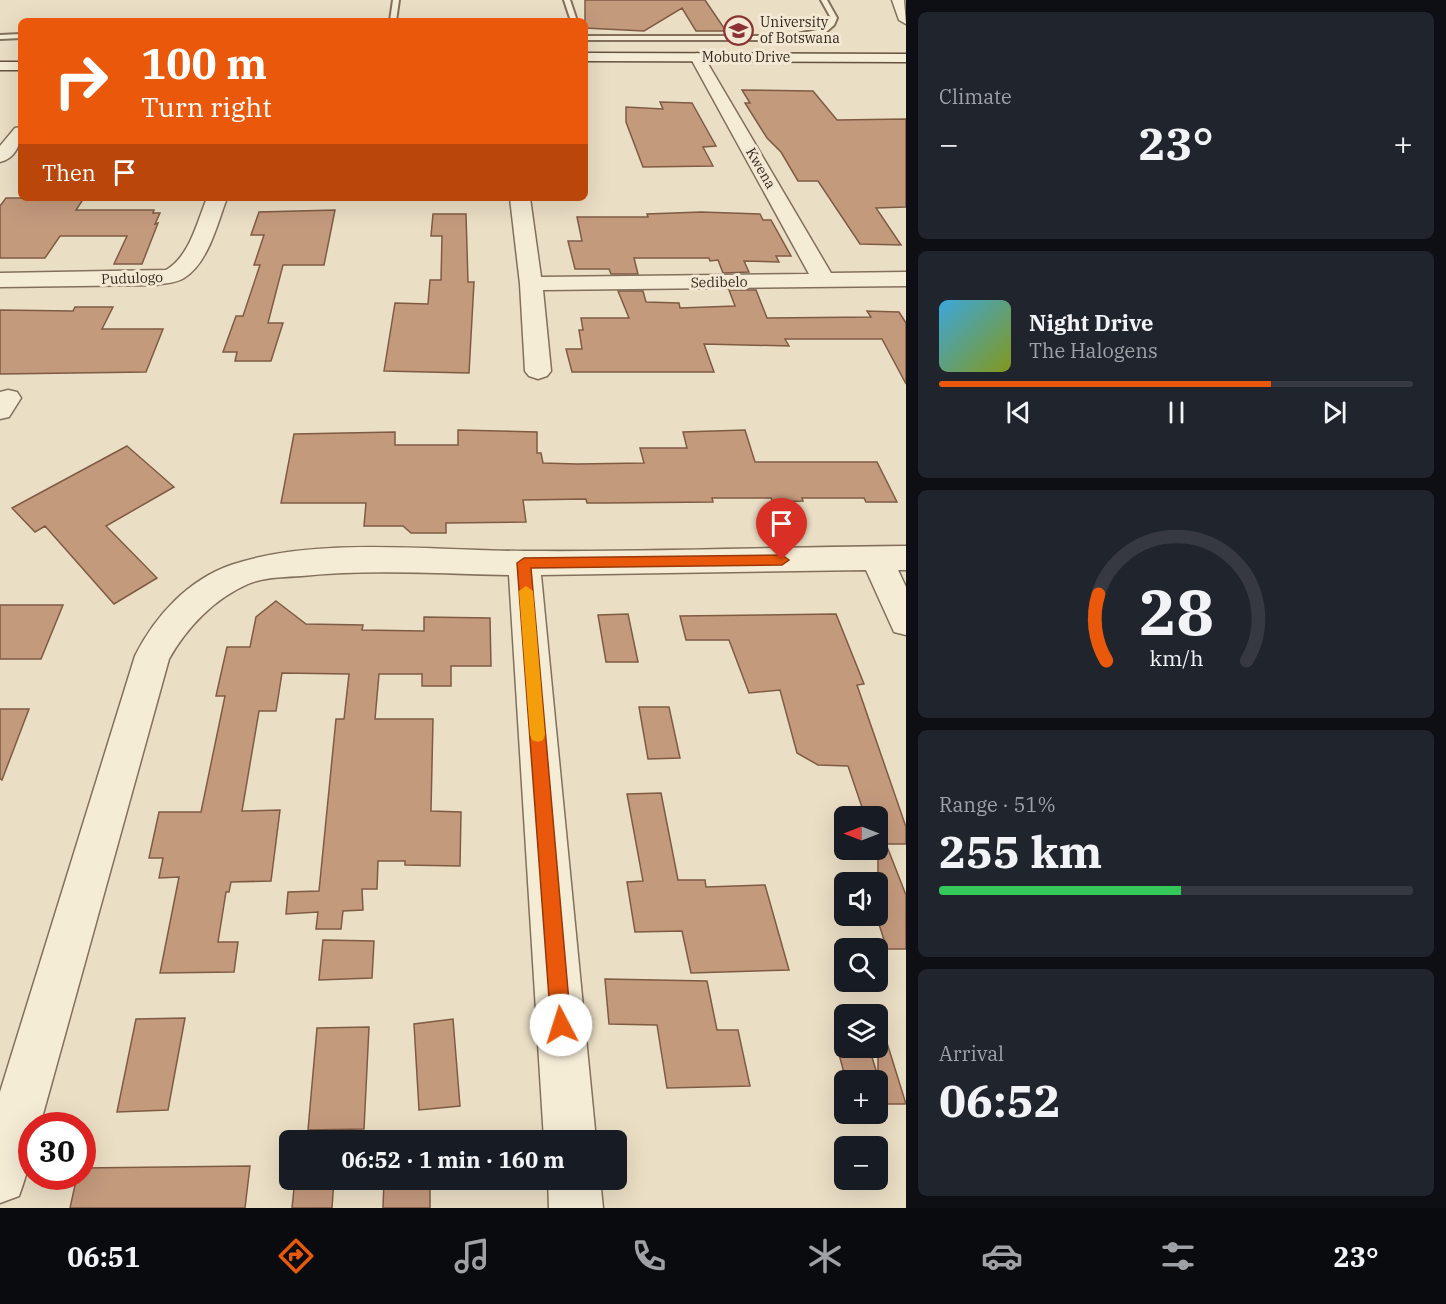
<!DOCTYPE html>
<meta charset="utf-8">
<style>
:root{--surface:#171b24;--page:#20242c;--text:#f1f3f6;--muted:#9ea1a6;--line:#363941;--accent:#ea580c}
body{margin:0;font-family:"IBM Plex Serif",serif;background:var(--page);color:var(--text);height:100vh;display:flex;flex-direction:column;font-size:22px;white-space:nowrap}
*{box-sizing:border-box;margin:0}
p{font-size:20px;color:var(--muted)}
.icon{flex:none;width:33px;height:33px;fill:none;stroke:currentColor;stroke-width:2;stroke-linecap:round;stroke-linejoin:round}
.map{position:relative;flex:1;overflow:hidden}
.panel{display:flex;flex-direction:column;gap:12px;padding:12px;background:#0d0f14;width:540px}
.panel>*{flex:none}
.banner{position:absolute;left:18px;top:18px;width:570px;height:183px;border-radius:9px;box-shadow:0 6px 24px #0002;background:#ea580c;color:#fff;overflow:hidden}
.needle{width:39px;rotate:270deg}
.fabs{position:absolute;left:834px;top:806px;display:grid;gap:12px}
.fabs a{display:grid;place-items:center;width:54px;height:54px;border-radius:9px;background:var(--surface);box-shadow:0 6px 24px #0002;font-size:30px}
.speed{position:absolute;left:18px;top:1112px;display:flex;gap:12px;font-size:30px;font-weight:700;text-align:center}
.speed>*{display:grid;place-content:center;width:78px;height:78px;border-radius:50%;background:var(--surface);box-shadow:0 6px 24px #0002;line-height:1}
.speed .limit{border:9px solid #d22;background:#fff;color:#111}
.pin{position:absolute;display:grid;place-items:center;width:51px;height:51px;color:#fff;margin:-62px -26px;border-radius:50% 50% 50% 0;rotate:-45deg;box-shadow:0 0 6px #0007}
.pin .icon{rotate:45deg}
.me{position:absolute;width:66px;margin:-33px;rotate:355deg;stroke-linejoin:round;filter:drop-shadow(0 0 4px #0008)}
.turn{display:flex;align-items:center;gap:21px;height:126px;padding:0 24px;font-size:27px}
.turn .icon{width:78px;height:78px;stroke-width:2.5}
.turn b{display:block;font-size:42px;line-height:51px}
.then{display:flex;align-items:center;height:57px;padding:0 24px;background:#0003;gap:12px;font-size:22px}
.big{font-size:45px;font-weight:800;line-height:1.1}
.panel .widget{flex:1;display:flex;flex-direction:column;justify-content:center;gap:9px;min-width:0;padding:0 21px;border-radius:9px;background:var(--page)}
.panel .dial{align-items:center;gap:0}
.dial svg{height:156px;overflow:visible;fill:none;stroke:var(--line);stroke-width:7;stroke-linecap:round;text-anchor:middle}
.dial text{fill:var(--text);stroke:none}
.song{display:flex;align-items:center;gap:18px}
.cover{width:72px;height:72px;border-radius:9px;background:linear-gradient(135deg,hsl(200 70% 55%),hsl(70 70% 35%))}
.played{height:6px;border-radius:3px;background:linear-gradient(90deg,var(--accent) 70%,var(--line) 70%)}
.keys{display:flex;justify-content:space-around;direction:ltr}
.heat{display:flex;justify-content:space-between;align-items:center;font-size:33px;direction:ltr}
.charge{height:9px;border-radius:4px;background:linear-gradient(90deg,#34c759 51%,var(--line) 0)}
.trip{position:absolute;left:279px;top:1130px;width:348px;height:60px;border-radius:9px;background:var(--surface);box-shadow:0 6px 24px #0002;font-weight:800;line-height:60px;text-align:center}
.tabs{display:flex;height:96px;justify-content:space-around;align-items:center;background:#090b0e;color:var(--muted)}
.tabs .icon{width:42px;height:42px}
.tabs .active{color:var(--accent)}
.tabs b{font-size:27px;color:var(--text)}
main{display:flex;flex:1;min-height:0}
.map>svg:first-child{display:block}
.building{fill:#c49a7d;stroke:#7f5b44;stroke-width:1.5}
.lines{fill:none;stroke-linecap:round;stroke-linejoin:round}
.lane-casing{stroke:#82705c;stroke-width:4}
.street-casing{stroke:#82705c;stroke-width:3}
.secondary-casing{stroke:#64513f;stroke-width:3}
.lane{fill:#f5ecd6;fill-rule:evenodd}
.street{fill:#f5ecd6;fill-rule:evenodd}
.secondary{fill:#f5ecd6;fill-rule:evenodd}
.route{fill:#ea580c;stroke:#983908;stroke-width:1.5}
.slow{fill:#f59e0b}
.labels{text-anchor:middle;stroke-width:6;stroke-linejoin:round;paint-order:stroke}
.far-poi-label{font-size:14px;fill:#34291f;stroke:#f2e8d3;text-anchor:start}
.far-street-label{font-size:14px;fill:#34291f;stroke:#f2e8d3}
</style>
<main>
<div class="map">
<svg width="906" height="1208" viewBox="0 0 906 1208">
<rect width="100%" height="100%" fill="#eadec4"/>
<path class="building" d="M585,0h120l21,31h-30l-14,-23 -38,23 -59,-3z
M742,90l71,1 24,29 69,-1v88l-30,1 25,37 -41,-1 -42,-63h-20l-17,-29 -14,-14 -22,-35h5z
M660,102l32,1 24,43 -13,1 10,19 -70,1 -17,-45v-15l37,2z
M6,198h78l-8,12h78l-1,3h7l-5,11 3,-1 -16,41h-28l13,-28h-67l-15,22h-45v-52z
M335,210l-11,55h-41l-15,58h15l-12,38h-36l2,-9h-14l13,-36h7l17,-51h-6l10,-30h-13l8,-23z
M701,212l59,2 3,6h8l20,36h-15l3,6 -35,-1 5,11 -26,1 -5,-13 -8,1 -1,-3h-75l4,16h-27l-2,-5h-34l-7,-28h14l-5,-24h71l-1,-3z
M433,214h33l2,68h6l-5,91 -85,-2 11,-68 33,1 2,-24h11l1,-44h-11z
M729,290h27l11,28 104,-1 -4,-6 32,1 7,11v61l-24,-45h-97l4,7 -85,-2 10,28h-142l-6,-23h16l-3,-19h4l-2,-12h48l-11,-27h25l3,11 33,1 1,5 55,-2z
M75,307h38l-11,22h61l-17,43 -146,2v-64l73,1z
M458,430l79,2v21h4l2,10 34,1 67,-1 -4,-15h47l-4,-16 62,-2 10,32h122l20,40h-31l-2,-4h-62l1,3 -30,1 -2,-4h-59l1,4 -109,1h-17l-1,-4 -63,1 3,22 -80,1v10h-35l-8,-7h-39l2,-23h-85l13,-69 101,-2v13h63z
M127,446l47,41 -68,39 51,52 -43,26 -69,-78 -10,6 -23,-24z
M276,601l30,23 57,1 -1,5 62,1v-14l66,1 1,48h-40v20h-29v-12h-43l-4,45h58l-2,92 30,1 -1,54 -55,-1v-4h-27l-1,28h-15l1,21 -20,1 -2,18h-25l2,-17 -32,2 2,-22 31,-1 17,-172h8l5,-45 -67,-1 -6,38h-17l-17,100 38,-1 -9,71 -40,1 -2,10h-3l-8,50h20l-4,30 -74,1 19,-96 -20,1 4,-20h-14l10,-46h42l24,-116h-9l11,-49h23l6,-30z
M0,605h63l-22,54h-41z
M628,614l10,48h-32l-8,-47z
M836,614l28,70 -7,1 49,142v17h-20l20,51v54h-19l-11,-34h2v-33h-14l-1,-3h15v-63h-13l-17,-50 -30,-1 -21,-12 -17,-63 -31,3 -20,-53h-43l-6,-24z
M639,707h30l11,51 -32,1z
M0,709h29l-27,71 -2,-1z
M661,793l17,87h27l1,7 59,-2 24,85 -98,3 -9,-42 -47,1 -8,-50 16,-1 -16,-87z
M323,940l51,1 -2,37 -53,2z
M605,979l102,2 10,49h21l12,56 -83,2 -10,-63 -48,-1z
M185,1018l-17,92 -51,2 19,-93z
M453,1019l7,87 -41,4 -5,-86z
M369,1027l-5,102 -56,1 9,-102z
M883,1030l23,74h-28v-24h-32l-9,-33h32l9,30v-46z
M250,1166l-5,42h-175l7,-32h5v-8z
M295,1179h39l-2,29h-40z
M384,1179h46v29h-47z"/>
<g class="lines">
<defs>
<path id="lane" d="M393,0h6l-3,21h-6z
M564,0h6l7,21h-6z
M821,0h6l10,18 -3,7 -8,7 -39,8h-202v-4h202l35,-7 7,-6 2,-5z
M21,34v4l-21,1v-4z"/>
<path id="street" d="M892,0h12l2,24 -7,-4z
M697,53l7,4 127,216 75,-1v14l-363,4 8,81 -4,5 -9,3 -9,-3 -4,-5 -5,-87 -10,-86h20l11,79 268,-3 -119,-217z
M21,127c0,15 -4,31 -21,35v-16l15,-18z
M207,198h20c-10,26 -18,64 -43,80 -8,5 -19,5 -28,7l-156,2v-14l166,-3c24,-14 31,-48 41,-72z
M8,390l9,2 4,6 -12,19 -9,2v-27z
M906,546v24h-8l8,17v48l-12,-3 -28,-62 -325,5 55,565h-52l-35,-565c-69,-1 -138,-6 -207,1 -17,1 -38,1 -54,8 -34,15 -61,43 -79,75l-129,466h-8c0,28 -3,44 -13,71l-19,7v-111l135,-436c20,-40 53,-76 96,-91 85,-29 204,-14 294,-14 127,1 254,-4 381,-5z
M548,1179h52l3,29h-54z"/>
<path id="secondary" d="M585,53l321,1v8l-321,-1z
M0,62h21v8h-21z"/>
</defs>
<use href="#lane" class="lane-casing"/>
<use href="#street" class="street-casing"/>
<use href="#secondary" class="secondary-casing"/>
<use href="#lane" class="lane"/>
<use href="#street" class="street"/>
<use href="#secondary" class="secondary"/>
</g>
<path class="route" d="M782,555l7,5 -7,5 -251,3 40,457 -3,7 -7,2 -7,-2 -3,-7 -34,-462 7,-5z"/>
<path class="slow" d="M526,586l7,5 12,144 -2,5 -5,2 -6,-2 -2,-5 -11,-144z"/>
<defs>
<symbol id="university-ring" viewBox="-11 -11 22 22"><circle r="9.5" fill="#f2e8d3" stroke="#8c3234" stroke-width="1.5"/><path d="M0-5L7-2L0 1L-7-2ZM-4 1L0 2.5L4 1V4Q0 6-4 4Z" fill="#8c3234"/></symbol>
</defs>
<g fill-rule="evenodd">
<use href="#university-ring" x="722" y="14" width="33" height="33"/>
</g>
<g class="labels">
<g class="far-poi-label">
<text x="760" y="27">University<tspan x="760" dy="16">of Botswana</tspan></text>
</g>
<g class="far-street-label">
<text x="746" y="62">Mobuto Drive</text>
<text transform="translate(761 168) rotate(60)" y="5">Kwena</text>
<text transform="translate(132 278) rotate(-2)" y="5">Pudulogo</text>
<text transform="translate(719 282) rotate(-1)" y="5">Sedibelo</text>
</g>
</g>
</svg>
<div class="fabs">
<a><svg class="needle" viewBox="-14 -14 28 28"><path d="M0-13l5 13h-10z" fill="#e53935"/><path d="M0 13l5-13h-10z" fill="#9ea1a6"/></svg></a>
<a><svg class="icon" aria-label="sound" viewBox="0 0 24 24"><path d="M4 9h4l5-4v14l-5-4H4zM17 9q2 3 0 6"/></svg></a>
<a><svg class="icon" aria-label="search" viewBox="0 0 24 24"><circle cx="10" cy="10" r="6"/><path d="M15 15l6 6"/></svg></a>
<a><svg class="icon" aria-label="layers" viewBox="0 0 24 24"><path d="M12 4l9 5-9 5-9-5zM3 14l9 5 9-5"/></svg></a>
<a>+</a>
<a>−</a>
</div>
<div class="speed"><div class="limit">30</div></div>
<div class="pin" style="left:782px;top:560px;background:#d93025"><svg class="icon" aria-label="arrive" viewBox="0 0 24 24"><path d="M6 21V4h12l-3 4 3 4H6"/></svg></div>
<svg class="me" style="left:561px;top:1025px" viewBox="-20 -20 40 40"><circle r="19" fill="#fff"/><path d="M0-13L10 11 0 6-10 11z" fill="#ea580c"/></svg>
<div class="trip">06:52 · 1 min · 160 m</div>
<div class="banner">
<div class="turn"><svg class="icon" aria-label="right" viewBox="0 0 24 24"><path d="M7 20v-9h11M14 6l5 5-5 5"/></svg><div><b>100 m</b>Turn right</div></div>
<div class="then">Then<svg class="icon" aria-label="arrive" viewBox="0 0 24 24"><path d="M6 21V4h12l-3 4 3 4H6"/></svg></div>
</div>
</div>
<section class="panel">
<div class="widget"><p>Climate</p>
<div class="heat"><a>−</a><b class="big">23°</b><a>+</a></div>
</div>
<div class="widget">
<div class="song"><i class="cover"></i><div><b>Night Drive</b><p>The Halogens</p></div></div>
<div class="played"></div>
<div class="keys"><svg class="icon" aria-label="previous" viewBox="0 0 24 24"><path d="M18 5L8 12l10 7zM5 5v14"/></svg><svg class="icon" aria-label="pause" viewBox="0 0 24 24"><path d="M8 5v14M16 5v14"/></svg><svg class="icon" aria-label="next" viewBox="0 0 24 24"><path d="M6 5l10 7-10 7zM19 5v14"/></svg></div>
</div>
<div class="widget dial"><svg viewBox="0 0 100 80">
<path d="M14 69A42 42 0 1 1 86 69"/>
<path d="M14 69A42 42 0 0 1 10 35" stroke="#ea580c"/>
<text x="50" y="56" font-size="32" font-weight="700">28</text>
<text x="50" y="72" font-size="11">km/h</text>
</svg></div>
<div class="widget"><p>Range · 51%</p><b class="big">255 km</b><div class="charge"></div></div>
<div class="widget"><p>Arrival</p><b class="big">06:52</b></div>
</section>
</main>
<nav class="tabs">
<b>06:51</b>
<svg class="icon active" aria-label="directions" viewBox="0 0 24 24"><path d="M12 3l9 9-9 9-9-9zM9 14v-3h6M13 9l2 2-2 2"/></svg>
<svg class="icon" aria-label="music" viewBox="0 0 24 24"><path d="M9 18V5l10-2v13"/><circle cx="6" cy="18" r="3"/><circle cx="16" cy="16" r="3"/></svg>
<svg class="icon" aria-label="phone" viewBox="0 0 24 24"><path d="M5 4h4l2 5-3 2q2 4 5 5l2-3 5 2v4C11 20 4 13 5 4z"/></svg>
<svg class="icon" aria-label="climate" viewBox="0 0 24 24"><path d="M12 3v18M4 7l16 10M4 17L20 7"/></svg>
<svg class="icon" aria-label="car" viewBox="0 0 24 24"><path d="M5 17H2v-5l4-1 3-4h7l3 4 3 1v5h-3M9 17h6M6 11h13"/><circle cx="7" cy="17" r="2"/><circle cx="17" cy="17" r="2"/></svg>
<svg class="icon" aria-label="filters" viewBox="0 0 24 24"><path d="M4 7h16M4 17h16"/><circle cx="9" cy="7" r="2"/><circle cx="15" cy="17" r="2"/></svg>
<b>23°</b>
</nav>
